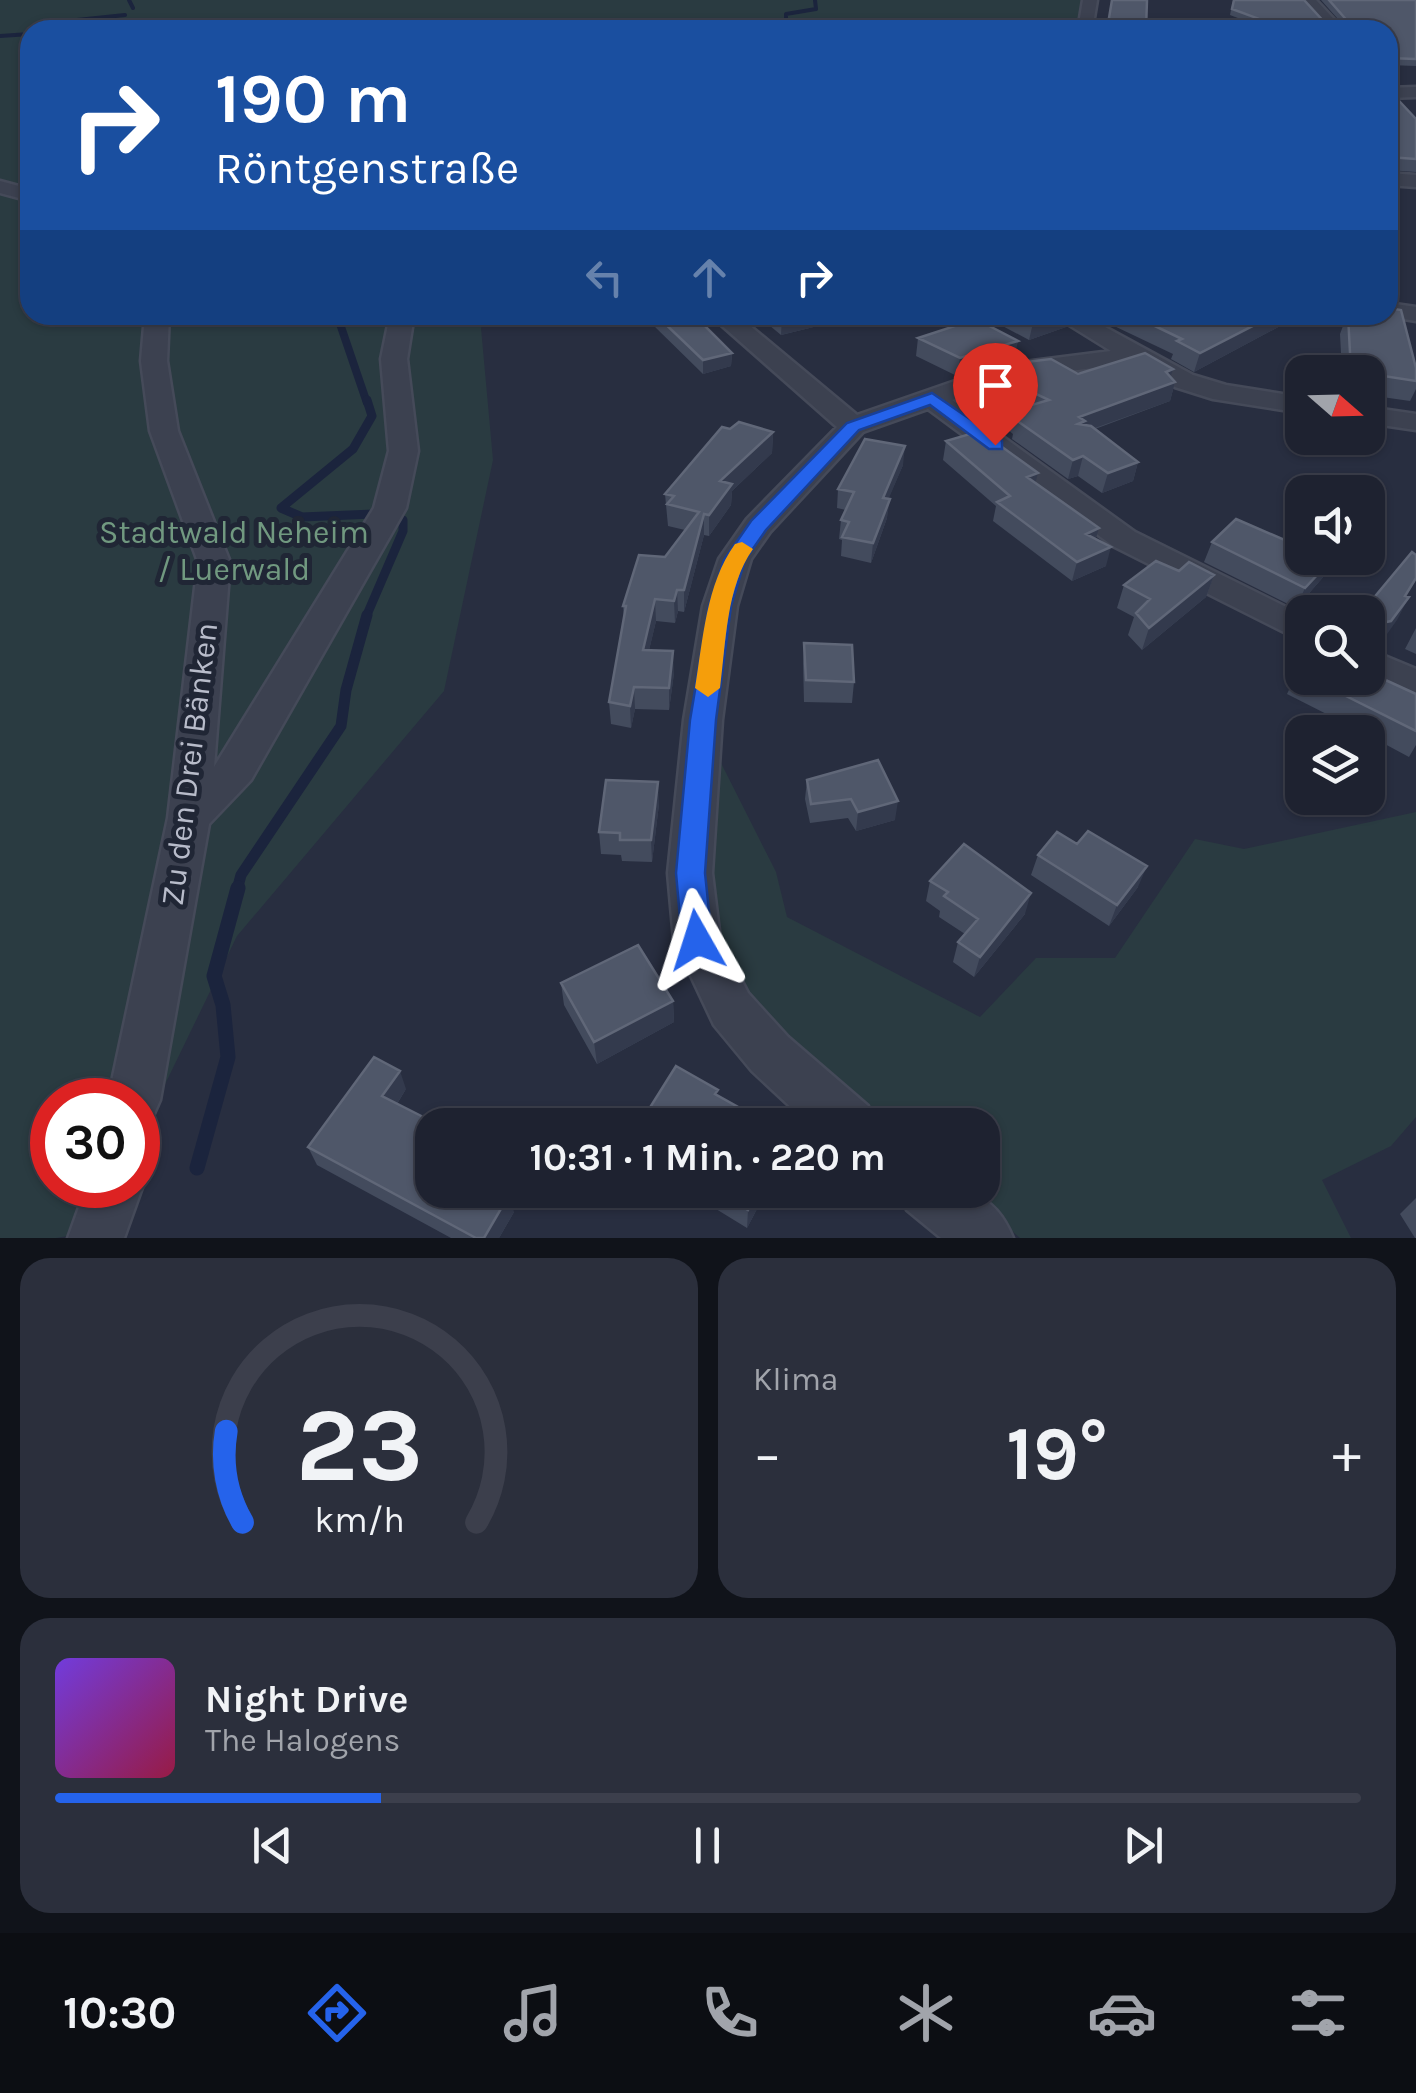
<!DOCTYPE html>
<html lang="de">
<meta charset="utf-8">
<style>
:root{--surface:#1e2230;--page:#2b2f3c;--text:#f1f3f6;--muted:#a1a4ab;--line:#3c3f4c;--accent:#2563eb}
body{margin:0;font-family:Karla,sans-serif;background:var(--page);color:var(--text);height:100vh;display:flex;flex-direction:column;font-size:38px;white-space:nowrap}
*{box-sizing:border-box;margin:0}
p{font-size:32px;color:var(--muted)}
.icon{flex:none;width:55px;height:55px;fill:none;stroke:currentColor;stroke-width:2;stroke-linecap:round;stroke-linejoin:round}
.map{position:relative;height:1238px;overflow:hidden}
.drawer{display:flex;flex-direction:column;gap:20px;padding:20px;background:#10131a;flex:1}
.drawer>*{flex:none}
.hud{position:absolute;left:20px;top:20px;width:1378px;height:305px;border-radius:30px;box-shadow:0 2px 8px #0004,0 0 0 2px var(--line);background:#1a4fa0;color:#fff;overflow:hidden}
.needle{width:65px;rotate:110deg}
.fabs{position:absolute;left:1285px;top:355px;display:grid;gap:20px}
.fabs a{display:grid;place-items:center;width:100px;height:100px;border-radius:20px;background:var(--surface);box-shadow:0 2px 8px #0004,0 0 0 2px var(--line);font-size:50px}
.speed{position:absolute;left:30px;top:1078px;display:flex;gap:20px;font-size:50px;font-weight:700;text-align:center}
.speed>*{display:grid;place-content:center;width:130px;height:130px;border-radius:50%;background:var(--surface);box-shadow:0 2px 8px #0004,0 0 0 2px var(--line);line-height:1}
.speed .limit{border:15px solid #d22;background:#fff;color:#111}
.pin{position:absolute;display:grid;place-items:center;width:85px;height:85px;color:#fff;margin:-102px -42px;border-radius:50% 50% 50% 0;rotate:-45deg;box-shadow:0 0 10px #0007}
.pin .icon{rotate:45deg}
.me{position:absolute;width:110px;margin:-55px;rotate:354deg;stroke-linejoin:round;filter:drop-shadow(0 0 8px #0008)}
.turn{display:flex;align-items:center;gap:35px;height:210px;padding:0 30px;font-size:45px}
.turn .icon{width:130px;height:130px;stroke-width:2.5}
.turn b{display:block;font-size:70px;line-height:85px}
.lanes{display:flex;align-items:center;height:95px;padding:0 30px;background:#0003;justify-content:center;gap:50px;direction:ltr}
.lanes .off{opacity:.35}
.big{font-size:75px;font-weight:700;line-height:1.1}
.drawer .tile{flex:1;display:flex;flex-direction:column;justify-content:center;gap:15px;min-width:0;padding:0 35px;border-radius:30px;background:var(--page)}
.drawer .dial{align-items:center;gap:0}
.dial svg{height:260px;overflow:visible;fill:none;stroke:var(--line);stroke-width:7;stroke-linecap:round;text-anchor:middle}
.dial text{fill:var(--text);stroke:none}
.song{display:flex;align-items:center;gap:30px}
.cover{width:120px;height:120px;border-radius:15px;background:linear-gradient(135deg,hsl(260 70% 55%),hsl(340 70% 35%))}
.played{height:10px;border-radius:5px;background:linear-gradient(90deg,var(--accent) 25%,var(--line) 25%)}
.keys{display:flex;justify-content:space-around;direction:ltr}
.heat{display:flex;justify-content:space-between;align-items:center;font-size:55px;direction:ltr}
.drawer .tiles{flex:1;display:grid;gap:20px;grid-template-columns:1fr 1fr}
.tile:last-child{grid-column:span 2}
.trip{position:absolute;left:415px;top:1108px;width:585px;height:100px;border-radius:30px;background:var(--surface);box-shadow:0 2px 8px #0004,0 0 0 2px var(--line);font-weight:700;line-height:100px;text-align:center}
.menu{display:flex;height:160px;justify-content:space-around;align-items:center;background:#0c0e13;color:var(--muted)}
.menu .icon{width:70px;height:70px}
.menu .active{color:var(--accent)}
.menu b{font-size:45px;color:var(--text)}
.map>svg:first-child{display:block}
.green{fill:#2a3b41}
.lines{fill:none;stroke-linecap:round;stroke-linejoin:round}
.stream-far4{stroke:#1b243d;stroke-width:4}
.stream-far3{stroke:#1b243d;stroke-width:8}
.stream-far2{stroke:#1b243d;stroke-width:9}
.stream-far1{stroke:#1b243d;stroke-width:11}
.stream{stroke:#1b243d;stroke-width:15}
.minor-casing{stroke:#454a59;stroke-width:5}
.minor{fill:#3c4150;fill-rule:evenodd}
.wall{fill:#434b5d}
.shaded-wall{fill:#333a4d}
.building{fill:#4f5769;stroke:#606778;stroke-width:2.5}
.route{fill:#2563eb;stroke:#184099;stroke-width:2.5}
.slow{fill:#f59e0b}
.labels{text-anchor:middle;stroke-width:10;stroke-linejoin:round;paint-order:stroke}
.park-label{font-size:32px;fill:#719980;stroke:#202635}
.street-label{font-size:32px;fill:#b8bcca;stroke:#202635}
</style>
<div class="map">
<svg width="1416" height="1238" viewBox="0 0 1416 1238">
<rect width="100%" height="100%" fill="#282e40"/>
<path class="green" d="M0,0h1084l-3,30h-1051v285h459l-8,13 12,132 -49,231 -207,245 -99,204v-40h-86v85h63l-23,47 -36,6h-56z
M717,755l59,117 11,45 193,100 56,-59h79l80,-119 49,10 172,-37v305l-25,29 -69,34 29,58h-331l-55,-48h17v-65h-94l-92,-73 -64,-67 -17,-52 -5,-60z"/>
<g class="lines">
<path class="stream-far4" d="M129,0l4,8
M73,30l17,-8 -13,-2 48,-5
M767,30l-12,-9 31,-1v-6l30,-5 -1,-9
M0,36l30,-2"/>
<path class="stream-far3" d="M337,315l30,88"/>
<path class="stream-far2" d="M367,400l5,16 -19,33 -72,59 21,9 72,-3
M366,617l37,-86v-11"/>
<path class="stream-far1" d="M237,890l4,-15 100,-149 5,-36 21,-75"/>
<path class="stream" d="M197,1168l31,-111 -5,-52 -9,-29 24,-88"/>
<defs>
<path id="minor" d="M1083,0h14l-5,30h-14z
M1302,0h14l28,30h-15z
M1416,87v10l-28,1v-10z
M1388,173l28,2v12l-28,-2z
M0,181l30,8v12l-30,-8z
M1388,303l28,4v14l-37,-6h9z
M145,315h24l-2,46 11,70 52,131 -16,205 160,-259 15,-57 -8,-92 9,-44h24l-7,44 11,92 -12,57 -155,272 -42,44 -49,276 -8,18 -14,6v-24h-30l60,-282 30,-256 -48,-131 -9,-70z
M710,315h27l120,100 144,-50 110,-14 -58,-36h30l110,60 33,10 76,12v16l-89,-14 -38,-12 -42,-24 -119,15 -62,22 183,132 167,83v26l-189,-95 -185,-137 -65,23 -93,100 -19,27 -14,47 -15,114 -10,153 8,66 28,54 40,44 80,69 7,19h-65l-58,-54 -38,-46 -40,-85 -6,-67 16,-153 19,-114 16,-47 28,-40 90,-92z
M1368,407l48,7v16l-48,-7z
M1368,649l48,20v28l-48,-21z
M138,1173l5,12 -19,53h-56l19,-53h51z
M899,1190c53,0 91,-9 114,48h-72l-34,-28z"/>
</defs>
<use href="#minor" class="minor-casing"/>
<use href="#minor" class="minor"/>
</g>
<path class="wall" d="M1233,0l95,26 17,1 -24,-27h95v66l-28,-1v-35h-119l-39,-15z
M1388,89l28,30v53l-28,-2z
M633,315h61l38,38 -1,13 -28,8 -50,-49 -7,1z
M757,315h74l-1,8 -49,12z
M982,315h86l-2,12 -37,13z
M1091,315h206v2l-103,55 -23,-13 2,-5z
M1347,315h41l28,53v21l-6,12 -42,-6v-23h-26l-2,-38z
M918,338l96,22 -57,16 -41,-20z
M991,373l179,4 5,5 -5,19 -75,28 43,33 -5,19 -31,12 -24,-17 -10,3 -56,-40 1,-5 -5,-4 3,-19 11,-3 -34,-17z
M730,429l43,3 -1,21 -40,38 -1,14 -22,31 -5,-1 -20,77 -6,-1 -3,12 -19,-2 -7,29 25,23 -5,37 -34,-1 -4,19 -20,-4 -2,-22 15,-83 -1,-13 42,-49 20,-27 -17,-4 -3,-32z
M946,441l89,42 61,56 10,27 -34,15 -79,-60 3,-15 -53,-46z
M903,465l-15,34 -1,19 -16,45 -30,-7 1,-16 -3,-1 2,-19 5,-10 -9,-2 1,-19z
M1212,542l84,3 38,13 -9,17 -29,33 -92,-46z
M1179,571l35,4 -8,22 -64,53 -14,-15 6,-18 -17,-9 7,-23z
M1416,628v26l-11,-5z
M804,643l50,39 -2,21 -48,-1 -1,-38z
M1302,667v11h66l48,16v51l-7,12 -41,-22v-3h-6l-75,-38 11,-23z
M807,780l88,40 -39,11 -8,-13 -38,5 -5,-24z
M659,804l-7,58 -30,-1 -1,-6 -20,-1 -2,-22z
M1038,855l100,32 -29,39 -78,-51z
M930,881l95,33 -51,63 -21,-15 5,-20 7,-8 -26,-17 1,-6 -14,-10z
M561,983l112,18 1,21 -77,42 -33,-59z
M406,1089l-9,15 35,86 82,22 -15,26h-48l-134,-73 -9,-18z
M685,1190h82l-20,38z
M1416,1198v40h-1l-15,-24z"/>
<path class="shaded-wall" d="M645,315h8v10l-7,1z
M785,315h46l-1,8 -49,12 1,-19z
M1054,315h14l-2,12 -37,13 4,-17z
M1274,315h23v2l-103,55 6,-19z
M1018,341l-4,19 -57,16 3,-18z
M732,353l-1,13 -28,8v-14z
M1173,369l-5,16 7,-3 -5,19 -89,32 -2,-16z
M773,432l-1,21 -40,38 -1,14 -22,31v-21l11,-34z
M905,446l-2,19 -22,52 2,-19z
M1083,456l-5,20 -10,3 5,-19z
M1138,462l-5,19 -31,12 6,-20z
M1038,473l-5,19 -6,-15z
M890,499l-3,19 -16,45 2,-20z
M704,514v21l-20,77v-22z
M1099,528l-6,20 -7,-14z
M1111,547l-5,19 -34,15 5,-19z
M1334,558l-9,17 -29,33 9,-20z
M1214,575l-8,22 -64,53 7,-22z
M677,590l1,21 -3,12 -1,-22z
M1409,597l-12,23 -17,24 -6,1 -6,12 8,-33z
M655,599l1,22 -12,51 -1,-22z
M673,651l1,22 -5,37v-22z
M634,687l1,22 -4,19 -1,-22z
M658,782l1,22 -7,58 -1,-22z
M898,801l-3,19 -39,11 2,-19z
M1147,866l-9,21 -29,39 8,-21z
M1031,893l-6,21 -51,63 6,-20z
M673,1001l1,21 -77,42 -3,-22z
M400,1071l6,18 -16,26 -8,-19z
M758,1190h9l-20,38 1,-18z
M509,1195l5,17 -15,26h-15z"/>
<path class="building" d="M1112,0h35l-1,30h-39z
M1234,0h70l24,26 18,1 4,-3 -21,-24h87v59l-28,-1v-28h-99l-57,-21z
M1388,89l28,30v40l-28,-2z
M1388,308l13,2 15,58v13l-65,-10 -3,-56 6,2v-2h34z
M656,315h38l38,38 -29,7z
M1018,315h36l-21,8z
M1132,315h142l-74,38 -23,-12 5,-2z
M976,319l42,22 -58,17 -42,-20z
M1145,353l28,16 -7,3 9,10 -96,35 6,4 -7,3 13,2 47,36 -30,11 -25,-17 -10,4 -57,-40 5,-2 -10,-7 38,-11 -58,-27 27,-10 33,-4 27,15z
M739,422l34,10 -53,49 12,3 -23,31 -5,-1 -20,76h-7l-3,11 -19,-2 -12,51 30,1 -4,37 -35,-1 -4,19 -21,-4 17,-96h-3l16,-51 26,2 34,-45 -32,-8 7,-8 -9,-2 57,-67 8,2z
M980,431l58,42 -11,4 72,51 -13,6 25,13 -34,15 -80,-60 13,-6 -64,-55z
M865,439l40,7 -22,52 7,1 -17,44 -31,-6 7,-15 -8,-2 13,-28 -16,-3z
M1236,519l60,26 6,-2v15h31l-28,30 -93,-46z
M1412,552l4,3v23l-11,18 4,1 -18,24 -15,3v17l-8,13v-42h-6z
M1156,561l23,10 10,-9 25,13 -65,53 -13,-15 14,-14 -26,-14z
M804,643l48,2 2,37 -48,-2z
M1368,672l48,22v37l-106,-53h58z
M878,760l20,41 -40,11 -7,-13 -40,5 -4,-24z
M606,780l52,2 -7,58h-31v-7l-21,-1z
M1088,831l59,35 -30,39 -79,-50 19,-23 20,12z
M964,844l67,49 -51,64 -22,-15 20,-23 -34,-23 4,-4 -18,-11z
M638,945l35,56 -79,41 -33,-59z
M374,1057l26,14 -18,25 57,29h-7v24l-2,3 2,2v36h68l9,5 -25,43h-8l-168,-91z
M676,1066l42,24 -3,4 52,29 -1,2h-127z
M714,1190h44l-10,20z"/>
<path class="route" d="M932,393l70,48v8h-13l-59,-44 -71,25 -93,100 -21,30 -14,46 -15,114 -11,153 7,67 -4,10 -11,4 -11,-4 -4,-10 -6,-67 14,-153 19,-114 15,-46 27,-39 96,-98z"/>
<path class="slow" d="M742,542l11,7c-27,38 -27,94 -33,139l-12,9 -13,-9c8,-48 11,-104 40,-144z"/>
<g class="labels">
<g class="park-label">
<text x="234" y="543">Stadtwald Neheim<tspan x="234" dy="37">/ Luerwald</tspan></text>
</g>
<g class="street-label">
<text transform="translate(189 764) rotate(-83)" y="11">Zu den Drei Bänken</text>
</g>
</g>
</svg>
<div class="fabs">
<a><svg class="needle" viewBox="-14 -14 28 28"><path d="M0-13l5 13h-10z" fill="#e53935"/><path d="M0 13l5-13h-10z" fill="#a1a4ab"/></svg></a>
<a><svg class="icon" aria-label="sound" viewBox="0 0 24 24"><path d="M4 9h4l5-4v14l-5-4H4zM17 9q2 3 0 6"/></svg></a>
<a><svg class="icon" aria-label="search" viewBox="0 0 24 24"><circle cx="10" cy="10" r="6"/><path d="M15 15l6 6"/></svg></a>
<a><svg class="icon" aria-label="layers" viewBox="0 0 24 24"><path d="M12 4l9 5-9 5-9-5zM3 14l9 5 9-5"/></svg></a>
</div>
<div class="speed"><div class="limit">30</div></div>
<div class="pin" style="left:995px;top:445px;background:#d93025"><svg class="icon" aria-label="arrive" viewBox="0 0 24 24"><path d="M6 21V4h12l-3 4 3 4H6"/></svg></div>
<svg class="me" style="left:697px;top:940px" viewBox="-20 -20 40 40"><path d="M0-17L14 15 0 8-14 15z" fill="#2563eb" stroke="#fff" stroke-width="4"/></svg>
<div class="trip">10:31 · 1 Min. · 220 m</div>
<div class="hud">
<div class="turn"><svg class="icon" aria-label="right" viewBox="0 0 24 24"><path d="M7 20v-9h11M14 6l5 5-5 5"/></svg><div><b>190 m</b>Röntgenstraße</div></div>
<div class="lanes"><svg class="icon off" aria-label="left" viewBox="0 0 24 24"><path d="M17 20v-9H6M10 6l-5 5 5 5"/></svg><svg class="icon off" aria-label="ahead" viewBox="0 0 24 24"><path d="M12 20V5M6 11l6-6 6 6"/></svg><svg class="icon" aria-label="right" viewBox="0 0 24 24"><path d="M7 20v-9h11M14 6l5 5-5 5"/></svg></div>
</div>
</div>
<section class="drawer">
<div class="tiles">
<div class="tile dial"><svg viewBox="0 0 100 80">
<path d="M14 69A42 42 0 1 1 86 69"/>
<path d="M14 69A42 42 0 0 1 9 41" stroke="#2563eb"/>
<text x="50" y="56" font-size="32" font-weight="700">23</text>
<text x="50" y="72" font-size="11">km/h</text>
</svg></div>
<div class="tile"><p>Klima</p>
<div class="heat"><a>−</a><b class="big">19°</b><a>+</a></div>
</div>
<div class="tile">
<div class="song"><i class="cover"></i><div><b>Night Drive</b><p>The Halogens</p></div></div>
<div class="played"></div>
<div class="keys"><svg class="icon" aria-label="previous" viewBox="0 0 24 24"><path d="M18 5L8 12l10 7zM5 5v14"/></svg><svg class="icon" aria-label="pause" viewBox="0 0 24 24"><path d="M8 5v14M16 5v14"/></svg><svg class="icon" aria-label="next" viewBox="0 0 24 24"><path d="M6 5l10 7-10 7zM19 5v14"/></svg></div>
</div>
</div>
</section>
<nav class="menu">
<b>10:30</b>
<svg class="icon active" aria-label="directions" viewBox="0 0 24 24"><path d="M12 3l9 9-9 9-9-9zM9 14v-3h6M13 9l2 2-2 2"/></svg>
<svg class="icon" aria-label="music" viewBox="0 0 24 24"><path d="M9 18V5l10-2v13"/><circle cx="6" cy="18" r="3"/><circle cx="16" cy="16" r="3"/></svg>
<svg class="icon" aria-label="phone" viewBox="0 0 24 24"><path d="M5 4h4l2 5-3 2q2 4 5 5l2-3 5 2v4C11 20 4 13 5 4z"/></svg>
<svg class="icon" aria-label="climate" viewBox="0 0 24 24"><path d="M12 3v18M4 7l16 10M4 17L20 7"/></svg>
<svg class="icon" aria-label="car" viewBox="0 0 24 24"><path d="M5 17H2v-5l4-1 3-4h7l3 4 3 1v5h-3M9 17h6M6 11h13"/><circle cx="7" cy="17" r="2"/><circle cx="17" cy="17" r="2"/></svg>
<svg class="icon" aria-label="filters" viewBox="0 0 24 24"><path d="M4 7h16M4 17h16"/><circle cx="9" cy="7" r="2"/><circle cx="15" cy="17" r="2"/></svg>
</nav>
